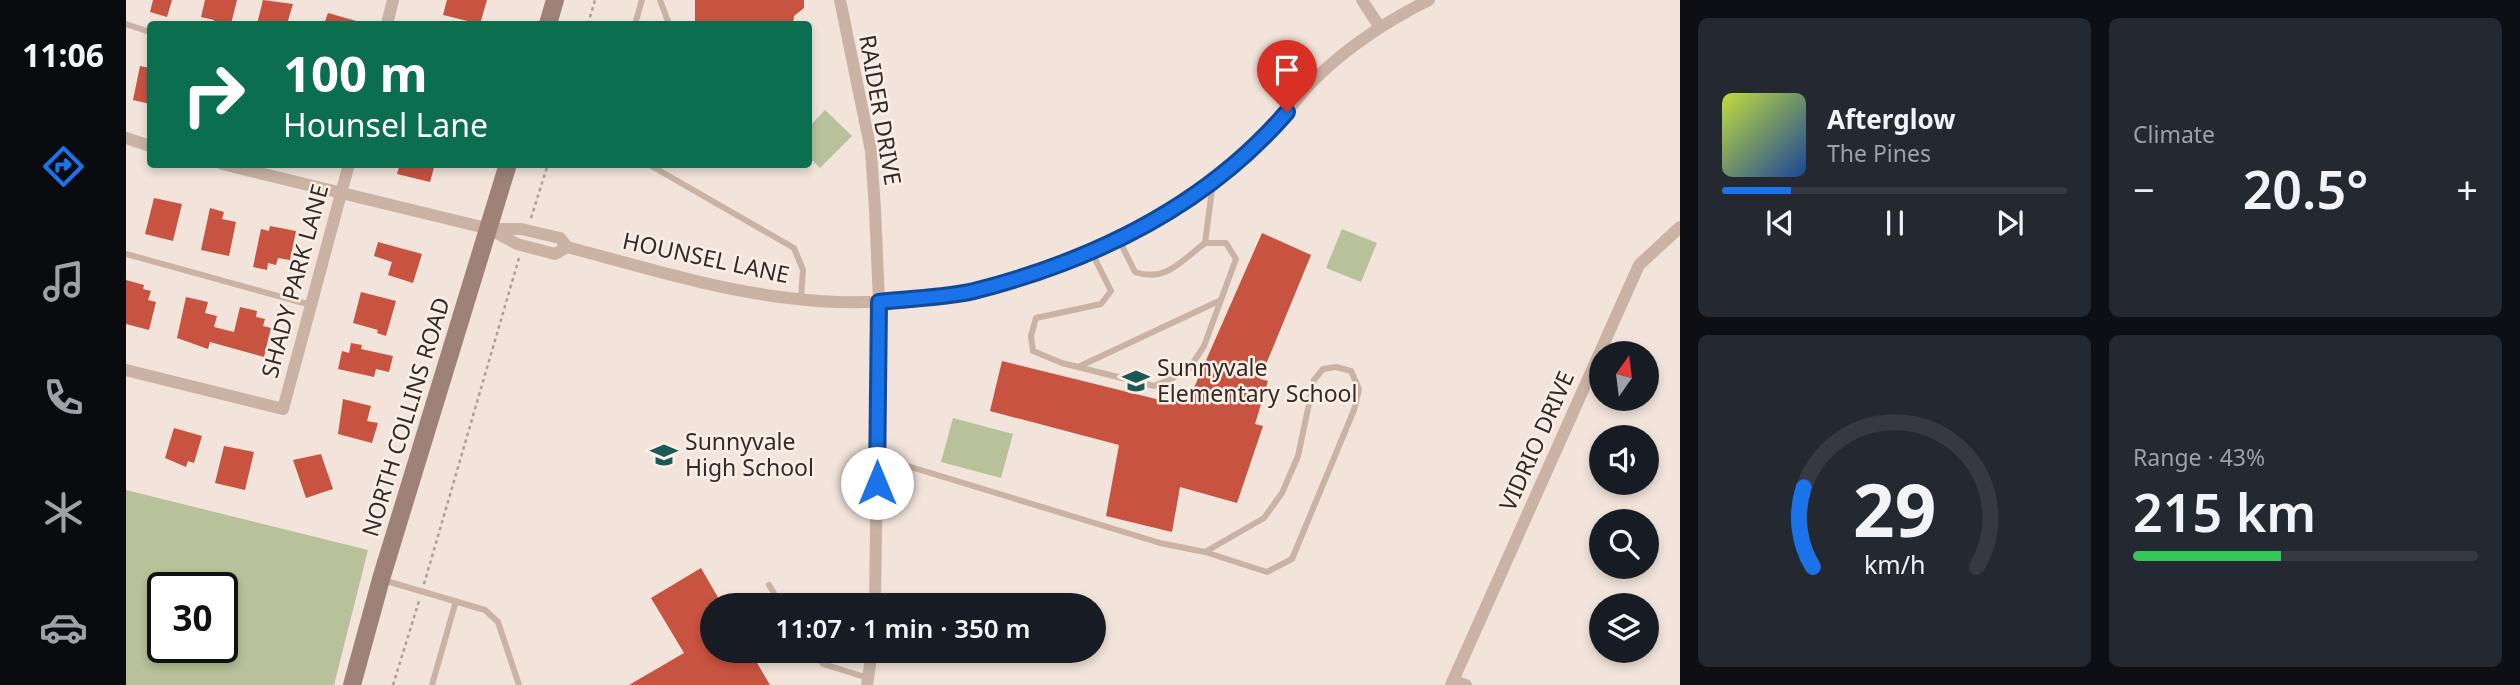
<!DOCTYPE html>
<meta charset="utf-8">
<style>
:root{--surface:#171b24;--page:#242831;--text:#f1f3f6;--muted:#9ea1a6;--line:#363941;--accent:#1a73e8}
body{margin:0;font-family:"Noto Sans",sans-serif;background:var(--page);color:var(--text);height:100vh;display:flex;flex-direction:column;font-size:26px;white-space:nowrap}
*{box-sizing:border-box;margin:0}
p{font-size:23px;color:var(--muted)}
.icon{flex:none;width:38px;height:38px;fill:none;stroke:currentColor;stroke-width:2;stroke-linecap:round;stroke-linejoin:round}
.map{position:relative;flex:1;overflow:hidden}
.sheet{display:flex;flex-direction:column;gap:18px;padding:18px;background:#0d0f14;width:840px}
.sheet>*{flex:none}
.hud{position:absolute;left:21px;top:21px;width:665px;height:147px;border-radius:7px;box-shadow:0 4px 10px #0003;background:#0b6e4f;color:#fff;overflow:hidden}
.needle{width:46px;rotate:14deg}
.buttons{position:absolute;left:1463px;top:341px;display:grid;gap:14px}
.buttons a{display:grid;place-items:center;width:70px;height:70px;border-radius:50%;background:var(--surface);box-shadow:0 4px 10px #0003;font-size:35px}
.speed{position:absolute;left:21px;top:572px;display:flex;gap:14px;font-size:35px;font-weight:700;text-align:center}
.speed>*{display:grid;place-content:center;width:91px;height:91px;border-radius:50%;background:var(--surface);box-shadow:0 4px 10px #0003;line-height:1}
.speed .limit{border:4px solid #111;border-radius:10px;background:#fff;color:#111}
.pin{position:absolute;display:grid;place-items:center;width:60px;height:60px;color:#fff;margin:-72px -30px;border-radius:50% 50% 50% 0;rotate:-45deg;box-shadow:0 0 7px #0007}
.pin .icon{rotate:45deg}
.me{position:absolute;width:77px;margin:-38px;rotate:0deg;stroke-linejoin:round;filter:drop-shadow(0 0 5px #0008)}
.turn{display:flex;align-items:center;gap:24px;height:147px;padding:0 21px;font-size:32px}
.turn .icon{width:91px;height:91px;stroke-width:2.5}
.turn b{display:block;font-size:49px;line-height:60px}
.big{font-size:52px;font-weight:600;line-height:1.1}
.sheet .tile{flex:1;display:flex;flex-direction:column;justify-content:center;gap:10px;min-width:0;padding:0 24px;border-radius:10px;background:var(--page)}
.sheet .dial{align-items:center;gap:0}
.dial svg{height:182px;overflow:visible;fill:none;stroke:var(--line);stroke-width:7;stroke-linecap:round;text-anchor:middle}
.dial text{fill:var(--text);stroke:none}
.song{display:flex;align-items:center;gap:21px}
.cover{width:84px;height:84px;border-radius:10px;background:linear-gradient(135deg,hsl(70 70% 55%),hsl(220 70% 35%))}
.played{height:7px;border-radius:4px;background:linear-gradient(90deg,var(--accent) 20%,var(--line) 20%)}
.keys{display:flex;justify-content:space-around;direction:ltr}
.heat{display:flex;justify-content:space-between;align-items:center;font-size:38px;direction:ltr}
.charge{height:10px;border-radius:5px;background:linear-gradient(90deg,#34c759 43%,var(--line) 0)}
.sheet .tiles{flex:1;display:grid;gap:18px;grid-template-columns:repeat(2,1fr)}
.trip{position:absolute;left:574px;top:593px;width:406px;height:70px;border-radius:35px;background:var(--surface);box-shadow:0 4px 10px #0003;font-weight:600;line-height:70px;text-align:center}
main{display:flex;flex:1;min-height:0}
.menu{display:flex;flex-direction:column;width:126px;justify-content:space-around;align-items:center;background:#090b0e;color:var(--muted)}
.menu .icon{width:49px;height:49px}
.menu .on{color:var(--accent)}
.menu b{font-size:32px;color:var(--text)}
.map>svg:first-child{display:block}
.green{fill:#b8c199;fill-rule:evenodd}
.building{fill:#c95341}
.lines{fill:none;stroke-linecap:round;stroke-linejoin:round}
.path{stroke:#b69c90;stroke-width:2.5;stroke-dasharray:3.5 3.5;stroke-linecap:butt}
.lane{stroke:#cab2a5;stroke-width:6}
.street{stroke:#cab2a5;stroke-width:12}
.secondary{stroke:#9e8177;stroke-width:18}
.route-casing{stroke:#114b97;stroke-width:18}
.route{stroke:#1a73e8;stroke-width:12}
.labels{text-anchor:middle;stroke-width:5;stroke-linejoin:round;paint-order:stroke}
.street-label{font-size:23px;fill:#362a27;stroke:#faefe6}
.poi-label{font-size:23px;fill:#362a27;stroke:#faefe6;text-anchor:start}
</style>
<main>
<nav class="menu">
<b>11:06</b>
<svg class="icon on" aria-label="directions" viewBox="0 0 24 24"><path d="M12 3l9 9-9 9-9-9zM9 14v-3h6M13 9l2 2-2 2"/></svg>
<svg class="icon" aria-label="music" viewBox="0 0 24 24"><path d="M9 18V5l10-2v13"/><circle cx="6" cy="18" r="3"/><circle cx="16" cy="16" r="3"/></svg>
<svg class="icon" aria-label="phone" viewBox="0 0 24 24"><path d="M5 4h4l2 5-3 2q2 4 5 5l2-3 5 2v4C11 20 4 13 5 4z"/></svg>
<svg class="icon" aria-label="climate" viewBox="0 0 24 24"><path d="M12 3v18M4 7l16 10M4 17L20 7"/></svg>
<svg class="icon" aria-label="car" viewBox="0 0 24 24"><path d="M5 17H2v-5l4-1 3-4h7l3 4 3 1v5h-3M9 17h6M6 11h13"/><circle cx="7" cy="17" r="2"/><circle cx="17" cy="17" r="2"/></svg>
</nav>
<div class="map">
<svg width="1554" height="685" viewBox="0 0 1554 685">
<rect width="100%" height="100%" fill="#f2e4da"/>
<path class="green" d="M699,110l27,26 -32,32 -11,-11v-30z
M1216,229l35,14 -16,39 -35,-14z
M827,418l60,16 -12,44 -60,-16z
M0,490l242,60 -34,135h-208zM96,588v60h-59v-60z"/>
<path class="building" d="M27,0h19l-5,17 -17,-5z
M79,0h32l-6,24h-18l1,-4 -13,-3z
M137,0l30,4 -6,20h-30z
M321,0h40l-7,24 -37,-9z
M569,0h109v8l-10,8 -1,8h-98z
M202,13l32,9 -1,2h-35z
M14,66l10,2v36l-17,-4z
M274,164h35l-5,18 -33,-8z
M28,198l28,6 -9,37 -28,-7z
M84,208l14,4 -2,7 14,3 -7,34 -28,-6z
M144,226l26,5 -6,29 -12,-2 -2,7 -8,-2 -1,7 -14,-3 8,-38 8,2z
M1136,233l49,22 -51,124 8,2 -13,43 8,2 -26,77 -57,-16 -8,45 -66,-16 13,-71 -129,-34 12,-50 162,40 29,-11z
M252,242l44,12 -9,29 -25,-8 4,-13 -18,-6z
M0,280l18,5 -1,4 8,2 -3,9 8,2 -7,28 -23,-6z
M235,292l35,9 -10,35 -9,-3 1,-3 -25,-7z
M60,297l22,5 -3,11 12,3 -3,11 20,5 6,-25 17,4 -1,6 9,2 -2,7 8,2 -7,29 -54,-15 -2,7 -31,-11z
M225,343l11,2 -1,4 32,7 -4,16 -13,-3 -2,8 -36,-8 4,-18 7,2z
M217,399l28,7 -4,15 11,2 -6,20 -34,-9z
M48,428l28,8 -8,27 -6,-2 -2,6 -21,-9z
M98,446l30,6 -9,38 -30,-7z
M195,454l12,35 -27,9 -13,-38z
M575,568l22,38h-11v45h38l20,34h-141l55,-32 -33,-55z"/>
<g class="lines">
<path class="path" d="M462,24l7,-24
M405,218l17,-54
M298,584l95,-326
M267,685l26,-84"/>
<path class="lane" d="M534,0l9,24
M0,24l24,8
M509,24l7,-24
M522,164l146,84 9,22 -2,29
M1079,243l8,-61
M965,251l20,40 -10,13 -65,14 -5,18 2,15 29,12 92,23 19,-8 16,-9 15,-23 32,-87 -10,-16h-21c-23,17 -39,40 -70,29l-16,-32
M0,254l185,51
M952,367l143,-67
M752,457l282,86 45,9 59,-34 18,-25 16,-37 16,-76 9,-11 13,-2 15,4 8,18 -5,21 -62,149 -25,13 -62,-20
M257,580l102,30 13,12 21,63
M643,585l13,21
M687,651l10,13 45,14
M306,685l24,-84"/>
<path class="street" d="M714,0l31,151 4,58 4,93 -4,304
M1236,0l17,26
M261,24l6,-24
M0,138l24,8
M96,164l268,65h31l39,9 7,9c73,19 146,42 221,51 143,19 316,-28 428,-119 20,-16 41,-34 59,-53 14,-16 26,-34 41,-48 34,-33 71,-57 113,-78
M367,231l24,13 38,10 12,-7
M0,370l157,39 66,-245
M1327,681l13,4
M741,685l5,-34
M1325,685l188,-420 41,-38"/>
<path class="secondary" d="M422,24l7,-24
M226,685l29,-106 127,-415"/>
</g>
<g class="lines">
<defs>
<path id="route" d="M751,483l2,-181c31,-4 65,-4 95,-11 118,-30 232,-85 313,-179"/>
</defs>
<use href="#route" class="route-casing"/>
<use href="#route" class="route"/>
</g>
<defs>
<symbol id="school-bare" viewBox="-9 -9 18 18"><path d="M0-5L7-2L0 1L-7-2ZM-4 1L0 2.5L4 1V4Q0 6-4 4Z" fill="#1b5956" stroke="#faefe6" stroke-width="2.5" paint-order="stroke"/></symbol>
</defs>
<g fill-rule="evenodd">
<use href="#school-bare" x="991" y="362" width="38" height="38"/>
<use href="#school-bare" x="519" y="436" width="38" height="38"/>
</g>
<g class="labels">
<g class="street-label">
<text transform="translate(754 110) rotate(80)" y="8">RAIDER DRIVE</text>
<text transform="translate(580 258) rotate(12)" y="8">HOUNSEL LANE</text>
<text transform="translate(169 281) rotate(-75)" y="8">SHADY PARK LANE</text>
<text transform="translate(280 417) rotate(-73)" y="8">NORTH COLLINS ROAD</text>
<text transform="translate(1411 441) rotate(-66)" y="8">VIDRIO DRIVE</text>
</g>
<g class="poi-label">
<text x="1031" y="376">Sunnyvale<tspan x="1031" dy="26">Elementary School</tspan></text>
<text x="559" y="450">Sunnyvale<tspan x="559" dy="26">High School</tspan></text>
</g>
</g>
</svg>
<div class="buttons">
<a><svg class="needle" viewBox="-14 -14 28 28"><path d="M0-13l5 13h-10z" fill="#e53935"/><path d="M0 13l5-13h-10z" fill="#9ea1a6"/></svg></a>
<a><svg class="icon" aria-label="sound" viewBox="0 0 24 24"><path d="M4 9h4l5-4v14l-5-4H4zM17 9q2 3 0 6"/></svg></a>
<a><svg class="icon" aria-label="search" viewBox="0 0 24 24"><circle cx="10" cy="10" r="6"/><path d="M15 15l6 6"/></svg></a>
<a><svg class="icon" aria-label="layers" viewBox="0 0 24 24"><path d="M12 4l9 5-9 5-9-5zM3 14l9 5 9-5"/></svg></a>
</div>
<div class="speed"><div class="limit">30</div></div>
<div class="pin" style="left:1161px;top:112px;background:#d93025"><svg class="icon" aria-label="arrive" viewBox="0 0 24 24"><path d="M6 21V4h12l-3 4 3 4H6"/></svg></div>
<svg class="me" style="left:751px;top:483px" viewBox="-20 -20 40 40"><circle r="19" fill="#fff"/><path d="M0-13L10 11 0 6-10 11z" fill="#1a73e8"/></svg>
<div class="trip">11:07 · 1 min · 350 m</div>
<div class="hud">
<div class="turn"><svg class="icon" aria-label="right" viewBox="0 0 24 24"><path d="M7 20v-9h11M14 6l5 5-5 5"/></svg><div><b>100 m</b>Hounsel Lane</div></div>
</div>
</div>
<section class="sheet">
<div class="tiles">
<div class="tile">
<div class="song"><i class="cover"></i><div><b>Afterglow</b><p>The Pines</p></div></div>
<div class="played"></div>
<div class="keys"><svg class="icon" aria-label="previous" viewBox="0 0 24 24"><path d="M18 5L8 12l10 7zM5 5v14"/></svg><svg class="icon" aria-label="pause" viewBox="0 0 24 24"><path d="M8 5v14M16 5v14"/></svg><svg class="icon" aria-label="next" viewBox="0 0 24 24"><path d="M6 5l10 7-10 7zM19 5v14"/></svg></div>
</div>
<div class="tile"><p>Climate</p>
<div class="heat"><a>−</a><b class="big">20.5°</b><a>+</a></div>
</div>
<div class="tile dial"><svg viewBox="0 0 100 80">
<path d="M14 69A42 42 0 1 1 86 69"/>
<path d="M14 69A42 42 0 0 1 10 34" stroke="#1a73e8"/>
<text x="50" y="56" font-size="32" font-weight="700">29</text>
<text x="50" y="72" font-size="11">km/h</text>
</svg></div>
<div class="tile"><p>Range · 43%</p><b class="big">215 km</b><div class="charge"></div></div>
</div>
</section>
</main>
